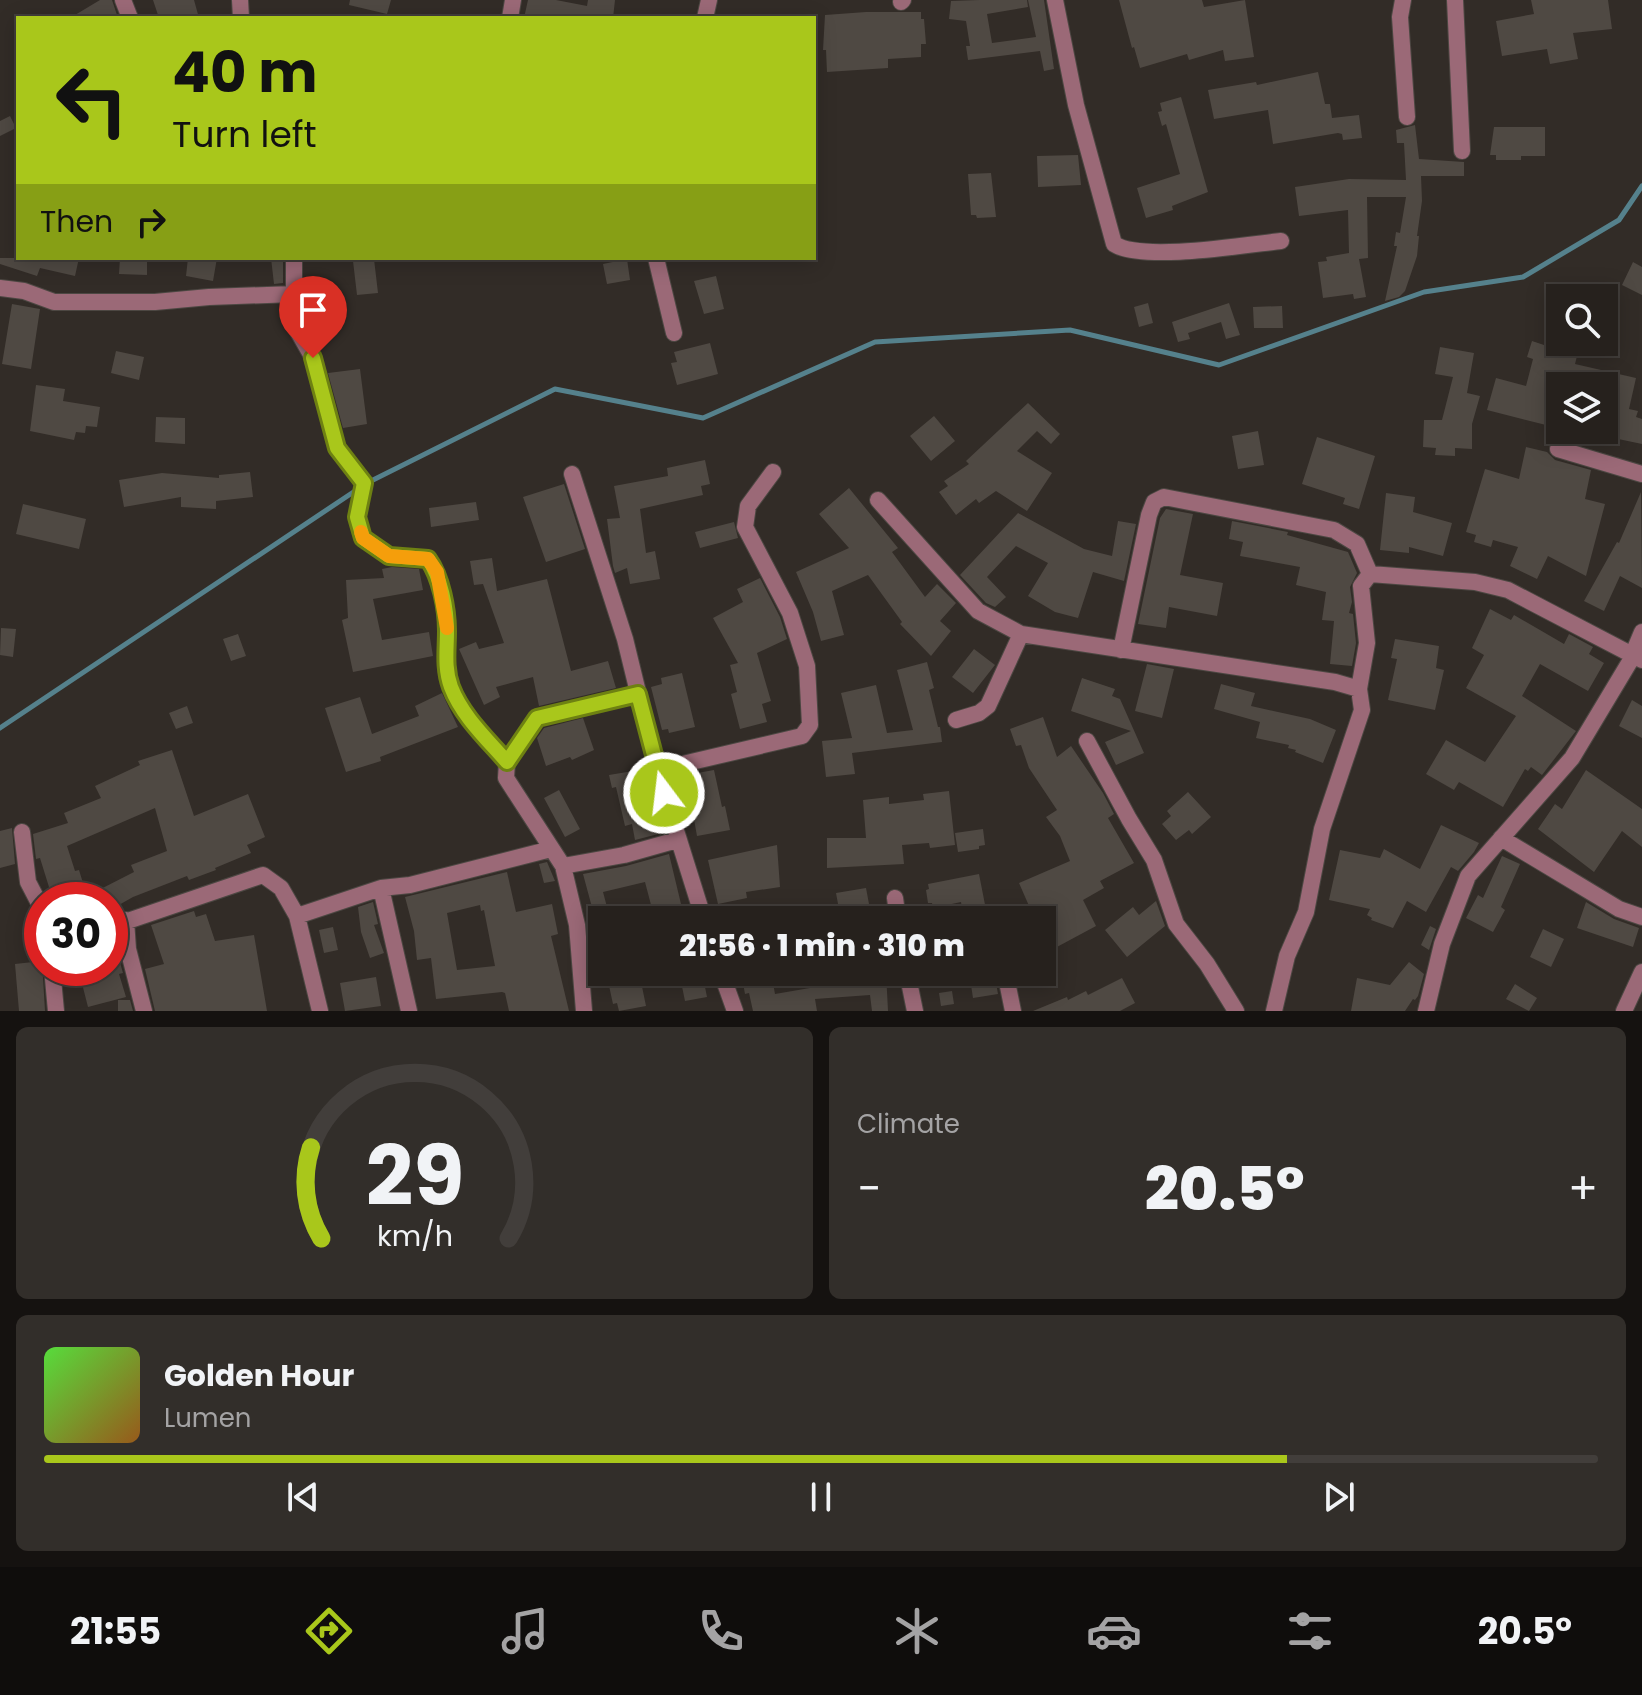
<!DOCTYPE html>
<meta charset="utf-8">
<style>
:root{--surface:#26211d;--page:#322e2a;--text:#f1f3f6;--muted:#a4a3a4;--line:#423e3b;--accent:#a9c71b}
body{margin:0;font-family:Poppins,sans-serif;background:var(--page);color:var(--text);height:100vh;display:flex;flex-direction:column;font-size:30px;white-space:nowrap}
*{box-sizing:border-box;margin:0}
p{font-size:26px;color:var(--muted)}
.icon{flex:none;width:44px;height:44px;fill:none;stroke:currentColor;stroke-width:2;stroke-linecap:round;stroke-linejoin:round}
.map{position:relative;height:1011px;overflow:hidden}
.side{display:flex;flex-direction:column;gap:16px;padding:16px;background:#151210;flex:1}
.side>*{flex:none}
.banner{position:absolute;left:16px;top:16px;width:800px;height:244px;border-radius:0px;box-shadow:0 4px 20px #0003,0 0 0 2px var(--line);background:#a9c71b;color:#111;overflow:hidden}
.tools{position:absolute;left:1546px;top:284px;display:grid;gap:16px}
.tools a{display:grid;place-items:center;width:72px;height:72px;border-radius:0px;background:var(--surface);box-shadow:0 4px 20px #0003,0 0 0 2px var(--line);font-size:40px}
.speed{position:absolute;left:24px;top:882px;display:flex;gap:16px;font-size:40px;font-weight:700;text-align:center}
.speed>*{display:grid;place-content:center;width:104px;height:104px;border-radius:50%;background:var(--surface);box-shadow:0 4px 20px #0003,0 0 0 2px var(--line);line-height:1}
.speed .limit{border:12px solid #d22;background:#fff;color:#111}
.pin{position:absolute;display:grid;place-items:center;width:68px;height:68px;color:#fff;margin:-82px -34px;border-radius:50% 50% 50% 0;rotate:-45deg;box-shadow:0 0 8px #0007}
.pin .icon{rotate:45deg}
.me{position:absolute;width:88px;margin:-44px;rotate:345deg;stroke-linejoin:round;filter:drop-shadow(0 0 6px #0008)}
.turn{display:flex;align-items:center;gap:28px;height:168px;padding:0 24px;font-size:36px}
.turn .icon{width:104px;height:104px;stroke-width:2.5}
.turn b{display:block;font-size:56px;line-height:68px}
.then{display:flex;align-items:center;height:76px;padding:0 24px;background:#0003;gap:16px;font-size:30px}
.big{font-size:60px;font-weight:800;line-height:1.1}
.side .tile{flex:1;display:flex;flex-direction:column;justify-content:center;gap:12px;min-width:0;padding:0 28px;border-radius:12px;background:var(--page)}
.side .dial{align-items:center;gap:0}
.dial svg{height:208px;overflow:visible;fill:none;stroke:var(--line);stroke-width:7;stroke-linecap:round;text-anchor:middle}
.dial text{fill:var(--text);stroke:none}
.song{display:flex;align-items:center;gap:24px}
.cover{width:96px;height:96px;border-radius:12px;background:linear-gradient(135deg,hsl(110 70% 55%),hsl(30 70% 35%))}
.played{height:8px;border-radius:4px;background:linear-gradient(90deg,var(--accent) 80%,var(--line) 80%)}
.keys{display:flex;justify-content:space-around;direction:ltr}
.heat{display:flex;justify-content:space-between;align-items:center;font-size:44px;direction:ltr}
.side .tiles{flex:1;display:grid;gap:16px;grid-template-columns:1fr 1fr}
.tile:last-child{grid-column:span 2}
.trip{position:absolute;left:588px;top:906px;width:468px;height:80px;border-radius:0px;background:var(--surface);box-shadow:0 4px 20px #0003,0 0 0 2px var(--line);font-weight:800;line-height:80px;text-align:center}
.dock{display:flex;height:128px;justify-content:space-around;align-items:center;background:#0f0d0c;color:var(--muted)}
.dock .icon{width:56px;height:56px}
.dock .active{color:var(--accent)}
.dock b{font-size:36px;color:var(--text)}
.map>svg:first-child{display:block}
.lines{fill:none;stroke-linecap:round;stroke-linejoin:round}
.stream{stroke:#55818c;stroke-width:5}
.building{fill:#4f4943;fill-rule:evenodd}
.minor-casing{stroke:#4c4742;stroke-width:18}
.minor{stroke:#9b6977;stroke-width:16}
.route-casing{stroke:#6e8112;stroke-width:20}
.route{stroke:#a9c71b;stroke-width:14}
.slow{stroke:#f59e0b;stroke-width:14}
</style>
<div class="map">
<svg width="1642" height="1011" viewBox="0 0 1642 1011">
<rect width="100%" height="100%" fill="#322c27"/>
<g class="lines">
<path class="stream" d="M367,483l188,-94 148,29 172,-76 195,-12 149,35 205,-73 99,-15 96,-57 23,-34
M0,728l358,-239"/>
</g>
<path class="building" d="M100,0h12l6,18h-48z
M153,0h41l5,18h-40z
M350,0h41l-4,14 -38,-9z
M528,0h28l31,6 1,-6h27l-2,18h-89z
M979,0h48l1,7 -41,7 5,29 44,-6 -8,-37h16l10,69 -10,2 -4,-20 -72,9 -2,-14h4l-4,-25 -17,-2 2,-18z
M1119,0h83l2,7 41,-7 9,57 -29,4 -2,-11 -34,10 -2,-6 -47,14 -6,-21 -2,1z
M1531,0h77l4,29 -39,4 5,26 -28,5 -3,-15 -45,7 -6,-35 38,-7z
M866,12h55v7h3l2,25h-5v13l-33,2v9l-61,4 -1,-22h-3l2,-35z
M1318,72l7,32h5l2,14 27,-3 3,23 -19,2 -1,-6 -4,-1 -65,11 -5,-34 -54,9 -6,-29 48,-8 1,3z
M1181,97l27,95 -36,14 1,4 -27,8 -9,-30 43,-14 -14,-50 -4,2 -4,-14 4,-1 -2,-8z
M10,116l6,12 -16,8v-15z
M1415,125l4,34 45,3v14h-43l1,25 -5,35h2l-2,20 -12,35 -6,6 -14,4 12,-55h-3l2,-14 4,1 6,-36h-39l1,61 -9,1 7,38 -12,2 -1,-5 -30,4 -5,-36 9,-1 -1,-4 23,-4 -1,-43 -49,6 -4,-29 54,-8 57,1 -2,-37h-7l-1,-13z
M1494,127h51v29h-24v4h-25v-5h-6z
M1078,155l3,30 -43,2 -1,-31z
M991,173l5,44 -19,1 -1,-3h-5l-3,-41z
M0,258h79l-4,18 -35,-8 -3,8 -37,-12z
M120,258h27v17l-28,-1z
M188,258h29l-4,23 -27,-5z
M271,258h12v25l-9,1z
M374,259l4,34 -21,2 -4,-34z
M627,259l3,21 -23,4 -4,-20z
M1633,262l9,5v28l-20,-10z
M716,276l8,33 -20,5 -10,-33z
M1148,303l5,20 -14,4 -5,-20z
M1229,303l11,32 -14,4 -5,-17 -33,11 2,6 -12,3 -6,-20z
M12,304l28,5 -9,60 -29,-5z
M1282,306l1,22h-29l-1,-21z
M1532,341l45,15 -2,8 61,14 -7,31 9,2 -2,6 6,2v25l-38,-8v-50h-28l-16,-4v23l-6,22 -67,-17 9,-32 30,8 7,-27 -6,-2z
M710,343l8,31 -41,11 -6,-22 6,-1 -3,-10z
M1440,347l34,6 -7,40 13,3 -8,28v25l-17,-1v8l-20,-1 1,-7 -13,-1 1,-27h18l11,-43 -18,-3z
M116,351l28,6 -5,23 -28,-7z
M360,369l7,55 -24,4 -15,-55z
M36,385l29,4 -2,12 37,6 -3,20 -11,-1 -1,7 -9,-1 -2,8 -44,-9z
M1028,403l32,31 -9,10 -14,-13 -20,20 35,22 -25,38 -31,-20 -17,12 -3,-4 -20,16 -17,-23 9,-6 -4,-5 25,-17 -3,-3z
M934,416l21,25 -24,20 -21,-25z
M156,417l29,1v26l-30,-2z
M1258,431l6,34 -26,4 -6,-33z
M1317,437l58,19 -16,53 -16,-5 2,-6 -43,-14z
M1526,447l21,5 8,8 36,10 -6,29 20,5 -19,72 -38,-20 -11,23 -27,-13 8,-19 -25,-7 -2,7 -17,-5 2,-7 -10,-3 19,-63 34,10z
M705,460l5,24 -9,2 2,9 -63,14 6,44 9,-2 5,28 -30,5 -3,-16 -12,5 -2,-7 -6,-47 13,-1 -6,-32 54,-10 -1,-8z
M250,472l3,25 -37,4v8l-35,-2v-10l-57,10 -5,-27 43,-7 57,5v-3z
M564,484l21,65 -39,13 -23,-65z
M849,488l49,60 -6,4 33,45 12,-13 19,19 -16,18 11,10 -20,25 -31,-32 2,-2 -34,-47 -36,16 12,44 -23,6 -8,-29 -17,-40 53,-24 -30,-34z
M1641,492l1,96 -22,-12 -16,35 -20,-10 33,-59 2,1z
M1386,493l29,4 -2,15 39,11 -9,33 -34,-9v6l-29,-3z
M476,502l3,18 -48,7 -2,-19z
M23,504l63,15 -7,30 -63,-15z
M1166,509l27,5 -13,61 43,8 -6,33 -48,-9 -3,21 -28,-4 22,-106z
M1018,513l66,36 28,7 6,-35 18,3 -12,57 -31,-9 -15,46 -23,-6 -27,-16 20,-33 -32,-17 -29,31 19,20 -11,10 -9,-4 -26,-28z
M1232,521l56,11 -1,3 61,17 9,21 -7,14 2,15 -3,11 4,1 3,29 -4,23 -22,-2 4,-43 -12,-1 4,-28 -30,-7 4,-18 -60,-11 3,-14 -14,-3z
M734,522l4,16 -38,10 -5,-16z
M492,558l5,33 50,-12 24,92 37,-10 8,27 -77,18 -6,-29 -37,10 4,10 -16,8 -25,-56 17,-7 3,7 25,-6 -21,-59 -9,1 -4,-24z
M392,567l27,2 4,21 -50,9 9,41 47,-8 4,24 -80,16 -11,-52 6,-2 -2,-38 38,-2 -2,-9z
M760,578l20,39 7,22 -30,14 14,48 -9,3 5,18 -27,7 -9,-35 6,-2 -7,-27 8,-2 -25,-45 30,-16 -6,-13z
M1490,609l21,11 3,-5 50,29 5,-10 24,13 -4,7 15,9 -16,28 -48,-27 -18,32 54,35 -34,44 -11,-8 -3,4 -3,-2 -22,38 -44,-25 -5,8 -28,-16 20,-34 39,22 31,-46 -50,-28 18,-33 -12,-7z
M1,628l15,1 -3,28 -13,-2z
M238,634l8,22 -15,5 -8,-22z
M1395,639l44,7 -3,22 8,2 -9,40 -47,-10 9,-41 -6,-1z
M974,649l21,16 -22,28 -21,-16z
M927,662l7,26 -5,2 9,37h2l2,15 -90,11 3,21 -29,3 -4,-36 30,-3 -11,-45 35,-8 11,48 26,-3 -16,-60z
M1147,664l27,5 -12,49 -27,-7z
M682,673l13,54 -26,6 -1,-4 -6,1 -11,-43 11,-3 -1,-6z
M1082,678l33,11 -3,7 8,3 24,54 -28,12 -11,-23 26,-11 -60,-20z
M1221,684l34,9 -4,13 59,13 26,11 -13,33 -28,-11 1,-2 -8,-2 1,-3 -33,-7 4,-16 -46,-13z
M442,693l16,34 -78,30 1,4 -35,11 -21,-64 35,-11 12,37 47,-18 -4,-10z
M1632,700l10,6v32l-23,-12z
M187,706l6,17 -17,6 -7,-16z
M1043,717l14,40 14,-11 32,47 11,21 -6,4 26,45 -34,18 4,7 -21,12 13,26 -54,29v-44l-9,4 -14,-32 51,-22 -10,-25 -14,-19 11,-7 -28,-42 -8,-23 -5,1 -6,-17z
M583,718l11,32 -22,10 -2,-3 -24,9 -9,-28 7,-10z
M172,750l22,66 54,-22 17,43 -18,8 4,8 -36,15 1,2 -27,10 -2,-4 -54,21 -23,13v-10h-57l-13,-42 -4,1 -3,-25 35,-11 -4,-10 37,-15 -6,-12 45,-21 -2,-4zM155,808l12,43 -36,14 3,7 -47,24 -8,-26 -4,1 -8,-25z
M645,769l19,60h-2v4l-27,7 -3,-16 -7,2 -9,-39 -4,1 -3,-13z
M714,770l8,37 3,-1 5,24 -33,6 -11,-61z
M1586,770l56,39v38l-20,-16 -28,41 -56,-43 17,-25 7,5z
M559,790l21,39 -15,8 -21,-39z
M949,791l6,54 -25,3 -1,-5 -27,2 2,19 -77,4v-30h39l-3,-38 26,-3v7l35,-4 -1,-6z
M1188,792l23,25 -19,17 -3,-4 -13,10 -14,-16 9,-8 -4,-5z
M1441,825l38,18 -5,9 -16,19 -7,-4 -25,45 -19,-11 -14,27 -22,-8 1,-2 -5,-3 3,-6 -41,-9 11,-50 40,8 4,-9 36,20z
M12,828l3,36 -15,4v-37z
M983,829l2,16 -6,1v3l-21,3 -3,-19z
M777,845l3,42 -34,5 1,6 -29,6 -10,-44z
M669,854l12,50 -5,1 4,15h-25l-10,-38 -42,10 4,15 -14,4 -10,-37 43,-8z
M1502,856l18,8 -19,43 4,3 -12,22 -27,-14 12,-23 5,3z
M547,862l8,19 -11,2 -5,-19z
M507,872l9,40 36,-8 6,30 -7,2 18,75h-60l-4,-18 -3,-1 -66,7 -5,-41 -14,2 -3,-29 -9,-34zM480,905l1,6 3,-1 11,56 -38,4 -10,-57z
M979,874l9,46h-24l-3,-18 -28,6 -1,-5h-4l-2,-13 3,-1 -1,-5z
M866,888l6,32h-31l-5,-27z
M1156,901l9,25 -38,31 -22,-27 28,-23 6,8z
M373,902l5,22 -4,1 10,28 -14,5 -9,-26 -3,-25z
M1586,902l28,17 25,9 -6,19 -56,-19z
M194,911l2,6 10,-3 9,27 39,-6 13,76h-112l-10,-42 19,-5 -13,-39z
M1430,926l6,3 -7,21 -8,-5z
M333,927l5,23 -14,3 -5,-23z
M1543,929l21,10 -13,28 -21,-10z
M117,952l6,21 -4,1 7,23 -38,10 -10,-39h32v-14z
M42,961l3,50h-26l-4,-47z
M1409,962l15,12 -6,22 -3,4 -2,-1 -8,12h-54l6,-33 33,7z
M606,972h33l7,34 -27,5 -2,-8 -4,1z
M679,972h23l5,25 -22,4z
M741,972h30l4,22 58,-10 -1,-12h54l2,39h-16l-2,-16 -55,4 2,12h-64l-4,-18 -4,1z
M969,972h25l4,22 -25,4z
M376,977l5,29 -36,5 -5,-28z
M1122,978l13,25 -15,8h-87l34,-14 1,3 18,-9 2,4z
M1515,984l22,14 -8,13 -23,-12z
M952,991l2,13 -13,2 -2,-13z
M118,1000h12l3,11h-15z"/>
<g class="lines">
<defs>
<path id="minor" d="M123,0l7,18
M240,0l1,18
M1055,0l21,105 38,139c27,18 131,1 167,-3
M1403,0l-3,17 7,100
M1455,0l7,151
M901,2l2,-2
M510,18l3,-18
M705,18l4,-18
M656,258l18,75
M0,288l24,3 30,11h101l54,-5 85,-3 3,36 16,28 24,90 27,35 -7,34 6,21 26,18 39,3c13,18 19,50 19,72 0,19 -3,37 4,55 11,30 36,53 56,76
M294,294v-36
M1558,449l84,25
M572,474l53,165 32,131 47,150
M878,500l100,111 43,23 314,48 24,7
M1121,650l28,-135 5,-13 10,-5 170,33 23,14 13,30
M956,720l23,-7 9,-7 33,-72
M1087,741l42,78 25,41 22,64 31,40 29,47
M657,770l145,-34 8,-11 -3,-59 -17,-53 -45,-86 3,-21 25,-34
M22,832l6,50 14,27
M1501,838l118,71 23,8
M563,866l61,-11 53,-15
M381,888l28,123
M895,898l3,22
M297,916l84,-28 29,-3 141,-36
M126,920l2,29 16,62
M110,927l153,-52 18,13 16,28 23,95
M52,968l4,43
M721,972l14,39
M907,972l8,39
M1005,972l8,39
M584,1011l-7,-86 -14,-59 -57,-88 1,-16 30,-44 101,-24
M1274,1011l13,-55 19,-44 16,-83 40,-119 -3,-21 8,-46 -6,-57 9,-12 105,8 33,8 134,70
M1426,1011l16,-67 26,-68 104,-118 57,-95 13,-31
M1624,1011l18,-39"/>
</defs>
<use href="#minor" class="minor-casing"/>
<use href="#minor" class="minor"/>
</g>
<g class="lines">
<defs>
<path id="route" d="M313,358l24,90 27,35 -7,34 6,21 26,18 39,3c13,18 19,50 19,72 0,19 -3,37 4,56 11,29 36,52 56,75l30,-44 101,-24 26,99"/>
</defs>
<use href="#route" class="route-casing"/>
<use href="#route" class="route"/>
<path class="slow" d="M361,532l2,6 26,18 39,3 9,13 10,56"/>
</g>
</svg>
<div class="tools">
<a><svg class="icon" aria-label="search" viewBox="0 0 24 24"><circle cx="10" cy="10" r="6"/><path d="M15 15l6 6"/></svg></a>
<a><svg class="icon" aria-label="layers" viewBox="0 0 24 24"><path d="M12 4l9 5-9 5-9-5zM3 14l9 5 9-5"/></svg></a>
</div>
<div class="speed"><div class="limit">30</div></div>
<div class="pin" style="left:313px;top:358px;background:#d93025"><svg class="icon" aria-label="arrive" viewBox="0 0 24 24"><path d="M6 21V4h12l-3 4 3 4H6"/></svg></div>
<svg class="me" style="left:664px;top:793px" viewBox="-20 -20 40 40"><circle r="17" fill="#a9c71b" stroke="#fff" stroke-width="3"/><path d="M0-11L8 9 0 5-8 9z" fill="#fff"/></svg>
<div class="trip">21:56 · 1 min · 310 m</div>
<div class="banner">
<div class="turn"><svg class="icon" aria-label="left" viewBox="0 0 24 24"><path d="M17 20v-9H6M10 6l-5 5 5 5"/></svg><div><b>40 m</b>Turn left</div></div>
<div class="then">Then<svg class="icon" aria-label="right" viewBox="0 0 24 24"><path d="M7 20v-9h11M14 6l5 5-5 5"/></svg></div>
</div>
</div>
<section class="side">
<div class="tiles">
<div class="tile dial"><svg viewBox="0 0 100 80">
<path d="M14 69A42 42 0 1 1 86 69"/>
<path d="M14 69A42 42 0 0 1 10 34" stroke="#a9c71b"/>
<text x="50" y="56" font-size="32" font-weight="700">29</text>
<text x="50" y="72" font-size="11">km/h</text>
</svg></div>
<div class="tile"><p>Climate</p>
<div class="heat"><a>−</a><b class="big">20.5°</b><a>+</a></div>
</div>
<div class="tile">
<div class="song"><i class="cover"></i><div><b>Golden Hour</b><p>Lumen</p></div></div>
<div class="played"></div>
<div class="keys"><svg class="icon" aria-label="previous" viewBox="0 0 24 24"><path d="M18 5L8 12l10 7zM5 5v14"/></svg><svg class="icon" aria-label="pause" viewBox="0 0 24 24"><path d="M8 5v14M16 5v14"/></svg><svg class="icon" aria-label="next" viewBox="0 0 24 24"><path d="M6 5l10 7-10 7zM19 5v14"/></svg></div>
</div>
</div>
</section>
<nav class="dock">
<b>21:55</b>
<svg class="icon active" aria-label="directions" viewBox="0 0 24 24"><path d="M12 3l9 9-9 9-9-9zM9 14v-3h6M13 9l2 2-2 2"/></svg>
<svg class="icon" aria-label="music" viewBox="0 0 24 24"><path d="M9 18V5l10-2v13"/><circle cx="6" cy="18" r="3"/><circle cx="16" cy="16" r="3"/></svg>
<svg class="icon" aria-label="phone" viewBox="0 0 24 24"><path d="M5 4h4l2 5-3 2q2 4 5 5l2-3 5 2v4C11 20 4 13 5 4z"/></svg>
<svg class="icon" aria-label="climate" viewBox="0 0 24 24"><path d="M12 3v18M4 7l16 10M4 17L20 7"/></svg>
<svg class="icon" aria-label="car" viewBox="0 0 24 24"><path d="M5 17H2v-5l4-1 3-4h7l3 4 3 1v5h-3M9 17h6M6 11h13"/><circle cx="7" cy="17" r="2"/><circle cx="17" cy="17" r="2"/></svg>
<svg class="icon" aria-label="filters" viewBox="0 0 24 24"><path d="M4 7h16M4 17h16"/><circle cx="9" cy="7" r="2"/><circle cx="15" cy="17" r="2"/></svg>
<b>20.5°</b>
</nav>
